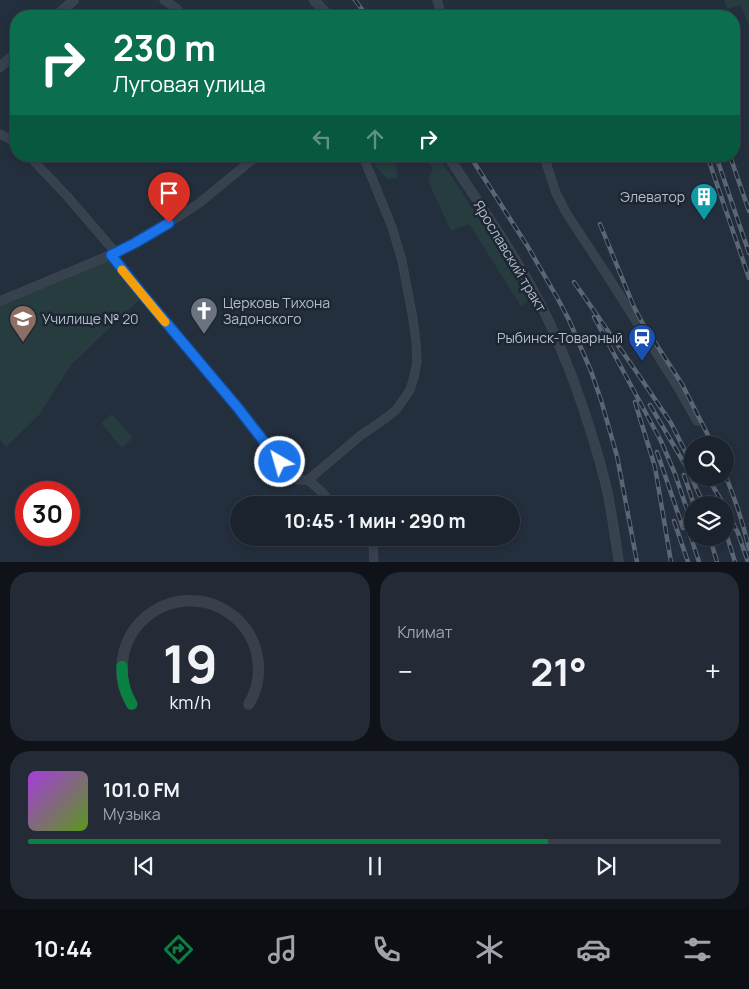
<!DOCTYPE html>
<html lang="ru">
<meta charset="utf-8">
<style>
:root{--surface:#1b232e;--page:#242b36;--text:#f1f3f6;--muted:#a0a4aa;--line:#39404a;--accent:#0b8043}
body{margin:0;font-family:Manrope,sans-serif;background:var(--page);color:var(--text);height:100vh;display:flex;flex-direction:column;font-size:19px;white-space:nowrap}
*{box-sizing:border-box;margin:0}
p{font-size:16px;color:var(--muted)}
.icon{flex:none;width:28px;height:28px;fill:none;stroke:currentColor;stroke-width:2;stroke-linecap:round;stroke-linejoin:round}
.map{position:relative;height:562px;overflow:hidden}
.sheet{display:flex;flex-direction:column;gap:10px;padding:10px;background:#0f1319;flex:1}
.sheet>*{flex:none}
.top-card{position:absolute;left:10px;top:10px;width:730px;height:152px;border-radius:20px;box-shadow:0 2px 8px #0003,0 0 0 1px var(--line);background:#0b6e4f;color:#fff;overflow:hidden}
.buttons{position:absolute;left:684px;top:436px;display:grid;gap:10px}
.buttons a{display:grid;place-items:center;width:50px;height:50px;border-radius:50%;background:var(--surface);box-shadow:0 2px 8px #0003,0 0 0 1px var(--line);font-size:25px}
.speed{position:absolute;left:15px;top:481px;display:flex;gap:10px;font-size:25px;font-weight:700;text-align:center}
.speed>*{display:grid;place-content:center;width:65px;height:65px;border-radius:50%;background:var(--surface);box-shadow:0 2px 8px #0003,0 0 0 1px var(--line);line-height:1}
.speed .limit{border:8px solid #d22;background:#fff;color:#111}
.pin{position:absolute;display:grid;place-items:center;width:42px;height:42px;color:#fff;margin:-51px -21px;border-radius:50% 50% 50% 0;rotate:-45deg;box-shadow:0 0 5px #0007}
.pin .icon{rotate:45deg}
.me{position:absolute;width:55px;margin:-28px;rotate:322deg;stroke-linejoin:round;filter:drop-shadow(0 0 4px #0008)}
.turn{display:flex;align-items:center;gap:18px;height:105px;padding:0 20px;font-size:22px}
.turn .icon{width:65px;height:65px;stroke-width:2.5}
.turn b{display:block;font-size:35px;line-height:42px}
.lanes{display:flex;align-items:center;height:48px;padding:0 20px;background:#0003;justify-content:center;gap:25px;direction:ltr}
.lanes .off{opacity:.35}
.big{font-size:38px;font-weight:700;line-height:1.1}
.sheet .card{flex:1;display:flex;flex-direction:column;justify-content:center;gap:8px;min-width:0;padding:0 18px;border-radius:20px;background:var(--page)}
.sheet .dial{align-items:center;gap:0}
.dial svg{height:130px;overflow:visible;fill:none;stroke:var(--line);stroke-width:7;stroke-linecap:round;text-anchor:middle}
.dial text{fill:var(--text);stroke:none}
.song{display:flex;align-items:center;gap:15px}
.cover{width:60px;height:60px;border-radius:8px;background:linear-gradient(135deg,hsl(280 70% 55%),hsl(90 70% 35%))}
.played{height:5px;border-radius:2px;background:linear-gradient(90deg,var(--accent) 75%,var(--line) 75%)}
.keys{display:flex;justify-content:space-around;direction:ltr}
.heat{display:flex;justify-content:space-between;align-items:center;font-size:28px;direction:ltr}
.sheet .tiles{flex:1;display:grid;gap:10px;grid-template-columns:1fr 1fr}
.card:last-child{grid-column:span 2}
.trip{position:absolute;left:230px;top:496px;width:290px;height:50px;border-radius:25px;background:var(--surface);box-shadow:0 2px 8px #0003,0 0 0 1px var(--line);font-weight:700;line-height:50px;text-align:center}
.menu{display:flex;height:80px;justify-content:space-around;align-items:center;background:#0b0e12;color:var(--muted)}
.menu .icon{width:35px;height:35px}
.menu .selected{color:var(--accent)}
.menu b{font-size:22px;color:var(--text)}
.map>svg:first-child{display:block}
.green{fill:#263c3f}
.lines{fill:none;stroke-linecap:round;stroke-linejoin:round}
.minor-casing{stroke:#414a57;stroke-width:9}
.tertiary-casing{stroke:#414a57;stroke-width:10}
.minor{stroke:#38414e;stroke-width:8}
.tertiary{stroke:#38414e;stroke-width:9}
.rail-casing{stroke:#5a6575;stroke-width:4.5}
.rail{stroke:#1d2633;stroke-width:2.5;stroke-dasharray:8;stroke-linecap:butt}
.route-casing{stroke:#114b97;stroke-width:12}
.route{stroke:#1a73e8;stroke-width:9}
.slow{stroke:#f59e0b;stroke-width:9}
.labels{text-anchor:middle;stroke-width:5;stroke-linejoin:round;paint-order:stroke}
.poi-label{font-size:14px;fill:#b4bcc9;stroke:#1d2633;text-anchor:end}
.street-label{font-size:14px;fill:#b4bcc9;stroke:#1d2633}
</style>
<div class="map">
<svg width="749" height="562" viewBox="0 0 749 562">
<rect width="100%" height="100%" fill="#242f3e"/>
<path class="green" d="M724,0h25v26l-8,-21 -14,4z
M372,156h22l4,22 -11,1 -12,-14z
M425,156h13c32,47 62,95 90,145l-7,5 -52,-82 -18,7 -23,-50 5,-12z
M106,261l6,1 29,36 -70,67 -31,49 -34,33 -6,-7v-135z
M112,414l21,24 -11,10 -21,-25z"/>
<g class="lines">
<defs>
<path id="minor" d="M164,0l12,8 7,8
M437,0l5,16
M0,134l10,5 6,5
M29,156l38,40 49,57
M544,156l12,37 11,21 40,61 72,114 18,32
M111,255l32,40 95,113 42,54 18,18h10l52,-44 26,-18 10,-8 14,-20 4,-13 3,-16 -1,-19 -3,-23 -11,-58 -10,-34 -29,-71
M0,301l103,-43 45,-22 50,-32 59,-48
M308,480l14,12 11,13
M369,538l4,6 1,18"/>
<path id="tertiary" d="M314,0l15,16
M56,16l18,-16
M0,67l16,-14
M448,156c32,49 66,97 93,149 11,22 21,46 30,69 14,38 27,77 36,116 5,24 8,48 12,72"/>
</defs>
<use href="#minor" class="minor-casing"/>
<use href="#tertiary" class="tertiary-casing"/>
<use href="#minor" class="minor"/>
<use href="#tertiary" class="tertiary"/>
<defs>
<path id="rail" d="M355,0l12,16
M470,156l58,91 30,52 11,21 22,51 10,29 16,56 20,106
M716,156l33,97
M730,156l19,55
M708,158l41,120
M600,224l34,83 9,17 39,60 31,61
M574,282l66,95 31,46 21,42
M594,317l67,124 14,33 17,50
M635,402l20,65 16,95
M650,405l37,63 17,37
M657,452l26,76
M725,474c10,25 18,48 24,75
M684,475l10,30
M708,478l16,27
M725,507l13,26 10,29
M685,519l14,43
M674,521l14,41
M725,530l10,32
M710,538l7,24"/>
</defs>
<use href="#rail" class="rail-casing"/>
<use href="#rail" class="rail"/>
</g>
<g class="lines">
<defs>
<path id="route" d="M169,223l-34,20 -24,12 32,40 95,113 42,54"/>
</defs>
<use href="#route" class="route-casing"/>
<use href="#route" class="route"/>
<path class="slow" d="M122,270l43,52"/>
</g>
<defs>
<symbol id="building-pin" viewBox="-11 -11 22 30"><path d="M0 17L-7.5 6A9.5 9.5 0 1 1 7.5 6Z" fill="#0f9aa8" stroke="#1d2633"/><path d="M-4-6H4V6H1V3H-1V6H-4ZM-2.5-4.3h1.7v1.8h-1.7ZM.8-4.3h1.7v1.8H.8ZM-2.5-1h1.7V.8h-1.7ZM.8-1h1.7V.8H.8Z" fill="#fff"/></symbol>
<symbol id="church-pin" viewBox="-11 -11 22 30"><path d="M0 17L-7.5 6A9.5 9.5 0 1 1 7.5 6Z" fill="#6b7280" stroke="#1d2633"/><path d="M-1.2-6h2.4v3.5h3.3v2.4h-3.3V6h-2.4V-.1h-3.3v-2.4h3.3Z" fill="#fff"/></symbol>
<symbol id="university-pin" viewBox="-11 -11 22 30"><path d="M0 17L-7.5 6A9.5 9.5 0 1 1 7.5 6Z" fill="#8d6e63" stroke="#1d2633"/><path d="M0-5L7-2L0 1L-7-2ZM-4 1L0 2.5L4 1V4Q0 6-4 4Z" fill="#fff"/></symbol>
<symbol id="station-pin" viewBox="-11 -11 22 30"><path d="M0 17L-7.5 6A9.5 9.5 0 1 1 7.5 6Z" fill="#1a4fb4" stroke="#1d2633"/><path d="M-3-6H3Q5-6 5-4V2Q5 4 3 4L4.5 6H3L1.5 4h-3L-3 6H-4.5L-3 4Q-5 4-5 2V-4Q-5-6-3-6ZM-3.5-4v3h7v-3ZM-3.5 1v1.5H-2V1ZM2 1v1.5H3.5V1Z" fill="#fff"/></symbol>
</defs>
<g fill-rule="evenodd">
<use href="#building-pin" x="688" y="181" width="32" height="43"/>
<use href="#church-pin" x="188" y="295" width="32" height="43"/>
<use href="#university-pin" x="7" y="303" width="32" height="43"/>
<use href="#station-pin" x="626" y="322" width="32" height="43"/>
</g>
<g class="labels">
<g class="poi-label">
<text x="685" y="202">Элеватор</text>
<text x="223" y="308" text-anchor="start">Церковь Тихона<tspan x="223" dy="16">Задонского</tspan></text>
<text x="42" y="324" text-anchor="start">Училище № 20</text>
<text x="623" y="343">Рыбинск-Товарный</text>
</g>
<g class="street-label">
<text transform="translate(510 256) rotate(59)" y="5">Ярославский тракт</text>
</g>
</g>
</svg>
<div class="buttons">
<a><svg class="icon" aria-label="search" viewBox="0 0 24 24"><circle cx="10" cy="10" r="6"/><path d="M15 15l6 6"/></svg></a>
<a><svg class="icon" aria-label="layers" viewBox="0 0 24 24"><path d="M12 4l9 5-9 5-9-5zM3 14l9 5 9-5"/></svg></a>
</div>
<div class="speed"><div class="limit">30</div></div>
<div class="pin" style="left:169px;top:223px;background:#d93025"><svg class="icon" aria-label="arrive" viewBox="0 0 24 24"><path d="M6 21V4h12l-3 4 3 4H6"/></svg></div>
<svg class="me" style="left:280px;top:462px" viewBox="-20 -20 40 40"><circle r="17" fill="#1a73e8" stroke="#fff" stroke-width="3"/><path d="M0-11L8 9 0 5-8 9z" fill="#fff"/></svg>
<div class="trip">10:45 · 1 мин · 290 m</div>
<div class="top-card">
<div class="turn"><svg class="icon" aria-label="right" viewBox="0 0 24 24"><path d="M7 20v-9h11M14 6l5 5-5 5"/></svg><div><b>230 m</b>Луговая улица</div></div>
<div class="lanes"><svg class="icon off" aria-label="left" viewBox="0 0 24 24"><path d="M17 20v-9H6M10 6l-5 5 5 5"/></svg><svg class="icon off" aria-label="ahead" viewBox="0 0 24 24"><path d="M12 20V5M6 11l6-6 6 6"/></svg><svg class="icon" aria-label="right" viewBox="0 0 24 24"><path d="M7 20v-9h11M14 6l5 5-5 5"/></svg></div>
</div>
</div>
<section class="sheet">
<div class="tiles">
<div class="card dial"><svg viewBox="0 0 100 80">
<path d="M14 69A42 42 0 1 1 86 69"/>
<path d="M14 69A42 42 0 0 1 8 46" stroke="#0b8043"/>
<text x="50" y="56" font-size="32" font-weight="700">19</text>
<text x="50" y="72" font-size="11">km/h</text>
</svg></div>
<div class="card"><p>Климат</p>
<div class="heat"><a>−</a><b class="big">21°</b><a>+</a></div>
</div>
<div class="card">
<div class="song"><i class="cover"></i><div><b>101.0 FM</b><p>Музыка</p></div></div>
<div class="played"></div>
<div class="keys"><svg class="icon" aria-label="previous" viewBox="0 0 24 24"><path d="M18 5L8 12l10 7zM5 5v14"/></svg><svg class="icon" aria-label="pause" viewBox="0 0 24 24"><path d="M8 5v14M16 5v14"/></svg><svg class="icon" aria-label="next" viewBox="0 0 24 24"><path d="M6 5l10 7-10 7zM19 5v14"/></svg></div>
</div>
</div>
</section>
<nav class="menu">
<b>10:44</b>
<svg class="icon selected" aria-label="directions" viewBox="0 0 24 24"><path d="M12 3l9 9-9 9-9-9zM9 14v-3h6M13 9l2 2-2 2"/></svg>
<svg class="icon" aria-label="music" viewBox="0 0 24 24"><path d="M9 18V5l10-2v13"/><circle cx="6" cy="18" r="3"/><circle cx="16" cy="16" r="3"/></svg>
<svg class="icon" aria-label="phone" viewBox="0 0 24 24"><path d="M5 4h4l2 5-3 2q2 4 5 5l2-3 5 2v4C11 20 4 13 5 4z"/></svg>
<svg class="icon" aria-label="climate" viewBox="0 0 24 24"><path d="M12 3v18M4 7l16 10M4 17L20 7"/></svg>
<svg class="icon" aria-label="car" viewBox="0 0 24 24"><path d="M5 17H2v-5l4-1 3-4h7l3 4 3 1v5h-3M9 17h6M6 11h13"/><circle cx="7" cy="17" r="2"/><circle cx="17" cy="17" r="2"/></svg>
<svg class="icon" aria-label="filters" viewBox="0 0 24 24"><path d="M4 7h16M4 17h16"/><circle cx="9" cy="7" r="2"/><circle cx="15" cy="17" r="2"/></svg>
</nav>
